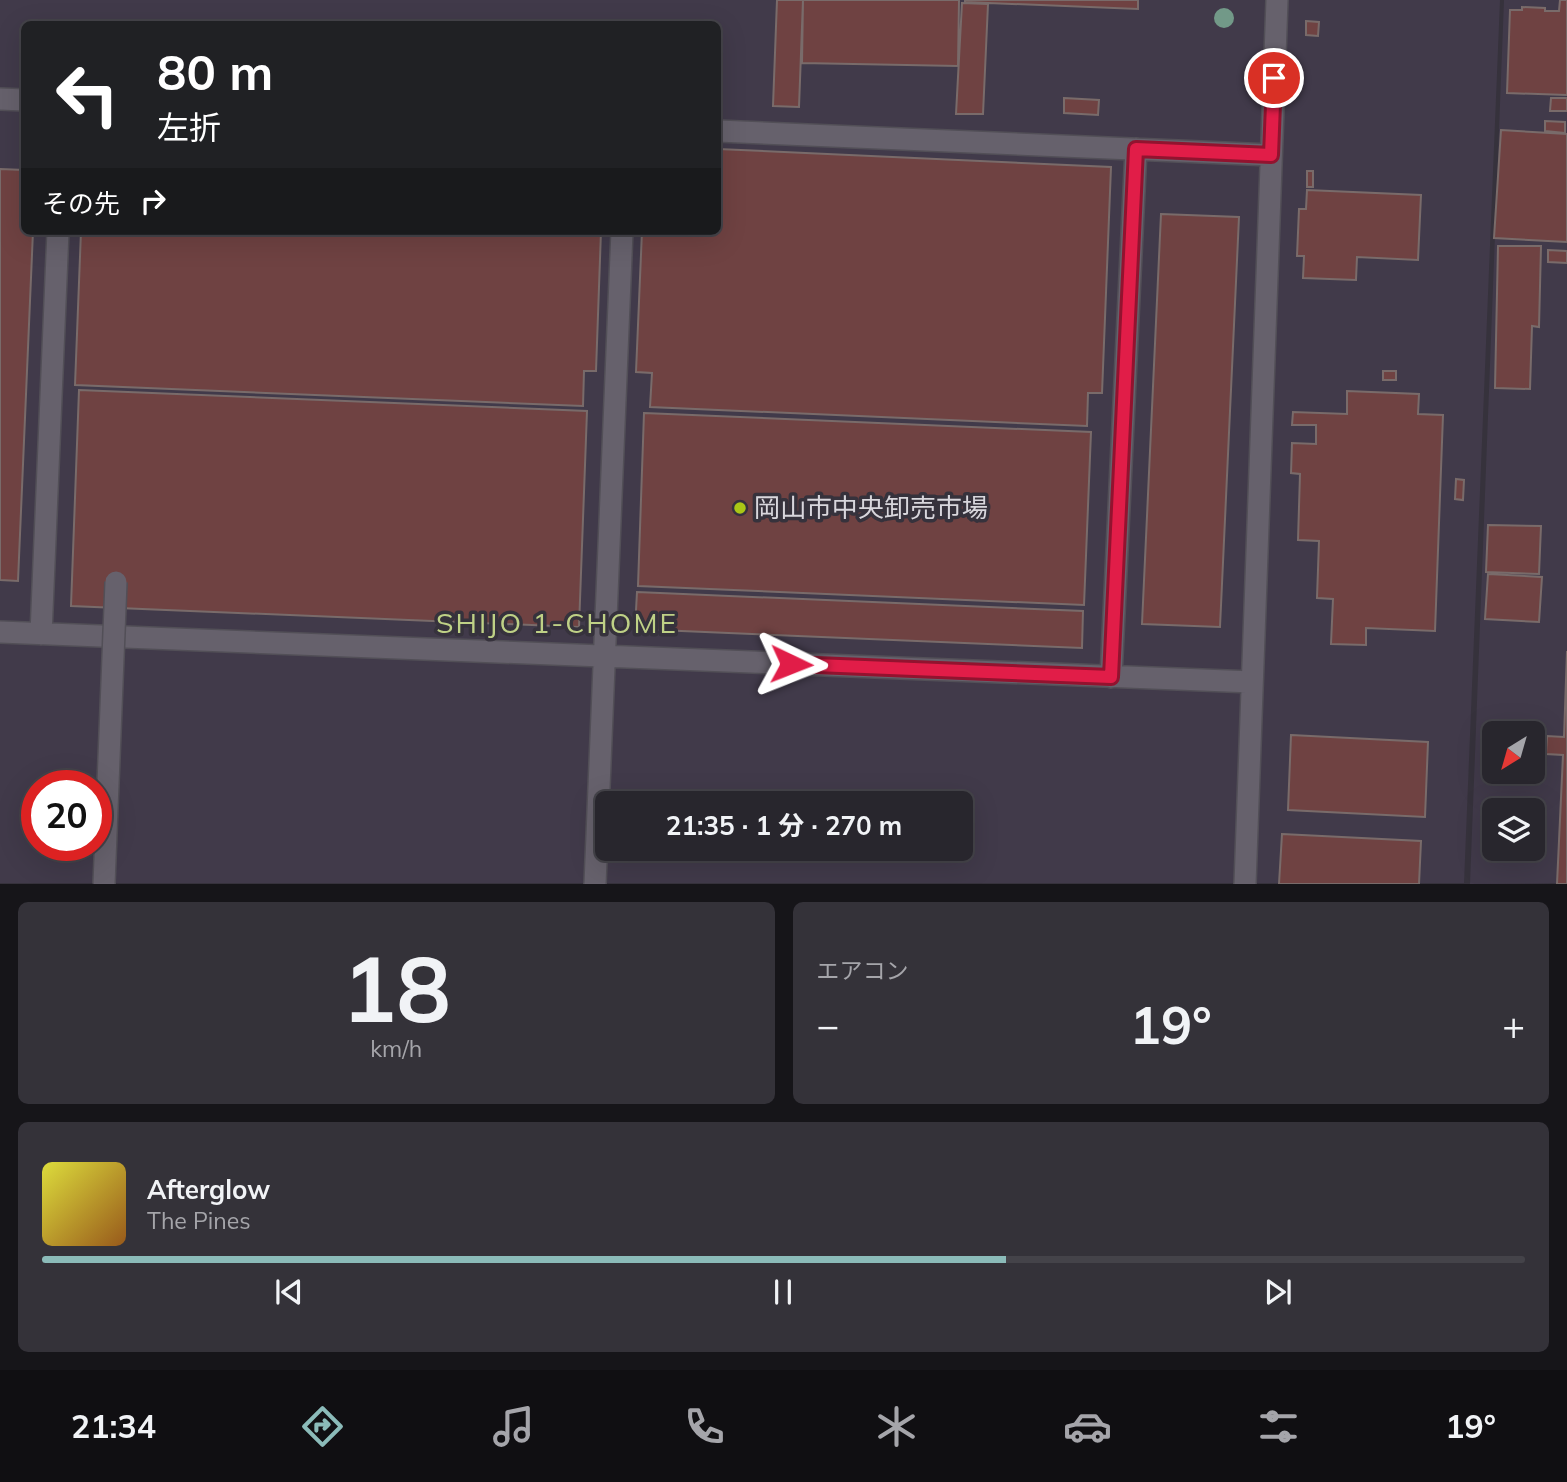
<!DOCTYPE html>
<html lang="ja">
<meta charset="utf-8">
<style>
:root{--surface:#28262d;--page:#343239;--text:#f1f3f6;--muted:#a5a5aa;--line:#444349;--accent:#8bbbb9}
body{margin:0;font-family:Mulish,"Noto Sans JP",sans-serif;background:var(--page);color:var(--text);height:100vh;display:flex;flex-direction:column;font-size:26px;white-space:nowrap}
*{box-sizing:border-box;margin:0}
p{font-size:23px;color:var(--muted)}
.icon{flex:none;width:38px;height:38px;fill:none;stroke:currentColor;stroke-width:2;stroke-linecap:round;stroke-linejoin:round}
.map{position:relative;height:884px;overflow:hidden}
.side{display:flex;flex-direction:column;gap:18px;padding:18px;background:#161519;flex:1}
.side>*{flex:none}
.hud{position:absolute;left:21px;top:21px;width:700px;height:214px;border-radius:10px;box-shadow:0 7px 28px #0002,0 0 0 2px var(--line);background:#202124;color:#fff;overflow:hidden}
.needle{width:46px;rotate:217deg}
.controls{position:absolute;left:1482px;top:721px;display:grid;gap:14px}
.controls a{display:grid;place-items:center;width:63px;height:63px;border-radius:10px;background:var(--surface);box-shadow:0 7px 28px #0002,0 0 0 2px var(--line);font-size:35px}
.speed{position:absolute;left:21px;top:770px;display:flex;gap:14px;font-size:35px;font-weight:700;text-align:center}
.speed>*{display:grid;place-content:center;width:91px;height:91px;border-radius:50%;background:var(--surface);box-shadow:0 7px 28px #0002,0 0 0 2px var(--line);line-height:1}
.speed .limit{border:10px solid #d22;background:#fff;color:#111}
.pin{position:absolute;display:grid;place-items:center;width:60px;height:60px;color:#fff;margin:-30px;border:4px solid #fff;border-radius:50%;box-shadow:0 2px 7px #0007}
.me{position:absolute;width:77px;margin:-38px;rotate:92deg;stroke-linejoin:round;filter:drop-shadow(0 0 5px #0008)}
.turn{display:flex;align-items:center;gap:24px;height:147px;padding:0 21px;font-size:32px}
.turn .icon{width:91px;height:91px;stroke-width:2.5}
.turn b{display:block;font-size:49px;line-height:60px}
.then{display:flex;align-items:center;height:66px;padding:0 21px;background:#0003;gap:14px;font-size:26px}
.big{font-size:52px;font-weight:700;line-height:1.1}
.side .widget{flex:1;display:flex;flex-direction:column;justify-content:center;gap:10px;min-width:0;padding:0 24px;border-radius:10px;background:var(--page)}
.side .dial{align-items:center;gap:0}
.dial b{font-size:91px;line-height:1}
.song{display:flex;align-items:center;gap:21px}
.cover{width:84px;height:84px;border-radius:10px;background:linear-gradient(135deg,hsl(60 70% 55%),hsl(30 70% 35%))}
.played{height:7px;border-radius:4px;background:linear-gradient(90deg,var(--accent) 65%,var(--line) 65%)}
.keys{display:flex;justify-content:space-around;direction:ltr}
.heat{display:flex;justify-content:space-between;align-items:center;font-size:38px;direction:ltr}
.side .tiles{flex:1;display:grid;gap:18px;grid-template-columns:1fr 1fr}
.widget:last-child{grid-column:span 2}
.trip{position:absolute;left:595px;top:791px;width:378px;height:70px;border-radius:10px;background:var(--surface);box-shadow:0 7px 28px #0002,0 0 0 2px var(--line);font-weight:700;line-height:70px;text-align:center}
.tabs{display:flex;height:112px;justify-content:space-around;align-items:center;background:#100f12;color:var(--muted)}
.tabs .icon{width:49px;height:49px}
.tabs .active{color:var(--accent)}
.tabs b{font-size:32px;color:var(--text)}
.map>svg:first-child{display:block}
.built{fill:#413a4a;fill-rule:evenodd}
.building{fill:#6f4242;stroke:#796b6a;stroke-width:2}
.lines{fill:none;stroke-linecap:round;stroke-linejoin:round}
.minor-casing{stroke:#524f57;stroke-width:24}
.minor{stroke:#66616c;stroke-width:21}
.minor-bridge-casing{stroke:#524f57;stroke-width:24;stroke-linecap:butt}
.minor-bridge{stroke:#66616c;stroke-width:21}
.tree{fill:#729988}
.route-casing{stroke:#92132f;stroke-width:18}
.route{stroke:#e11d48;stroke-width:12}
.poi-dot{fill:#aac716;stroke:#36323c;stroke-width:2.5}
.labels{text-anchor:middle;stroke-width:7;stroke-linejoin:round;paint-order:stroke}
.poi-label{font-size:26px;fill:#d8d6dc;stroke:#36323c;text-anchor:start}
.neighbourhood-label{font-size:28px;letter-spacing:2px;fill:#bfd186;stroke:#36323c}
</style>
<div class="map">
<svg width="1567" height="884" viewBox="0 0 1567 884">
<rect width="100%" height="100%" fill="#36323c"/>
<path class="built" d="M0,0h1500l-36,883h-1464zM24,24h694v207h-694zM37,786h59v59h-59zM607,803h354v46h-354z
M1504,0h63v883l-97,1zM1494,733h39v39h-39zM1494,810h39v39h-39z"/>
<path class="building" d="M777,0h26l-4,107 -26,-1z
M803,0h156l-1,66 -156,-3z
M965,0h173v9l-173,-7z
M1560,0h7v95l-60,-2 3,-83h12v-3l23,1v3h14z
M962,3l26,1 -5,110h-27z
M1306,21l13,1 -1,14 -12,-1z
M1064,98l35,2 -1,15 -34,-2z
M1551,98h16v13h-17z
M1545,121l20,1v11l-20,-2z
M1501,130l66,4v108l-73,-4z
M718,149l393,18 -9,226h-14l-1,33 -437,-19 2,-34 -16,-1 6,-141h76z
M0,169l24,1v61h9l-15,350 -18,-1z
M1307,171h6v16h-6z
M1307,190l114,5 -3,65 -61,-3 -1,23 -53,-2 1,-22h-7l2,-47h7z
M1161,214l78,3 -19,410 -78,-3z
M81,231h520l-5,140h-12l-1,35 -508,-21z
M1498,246h43l-2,81 -7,-1 -2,63 -35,-1z
M1548,250l19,1v12l-19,-1z
M1383,371h13v9h-13z
M79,390l508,21 -8,216 -508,-21z
M1347,391l72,3 -1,20 25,1 -8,216 -69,-3v17l-35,-1 2,-45 -16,-1 2,-57 -21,-1 2,-66 -9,-1 1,-30 24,1v-19h-24l1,-13 54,2z
M644,413l447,19 -7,173 -446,-19z
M1456,479l8,1 -1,20 -8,-1z
M1488,525l53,1 -2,48 -53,-2z
M1488,574l54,3 -3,45 -54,-3z
M637,592l446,19 -1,37 -447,-19z
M1567,651v233h-10l6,-129 -17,-1 1,-18 17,1z
M1291,735l137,7 -3,75 -137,-7z
M1282,834l139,7 -2,43h-140z"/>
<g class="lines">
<defs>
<path id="minor" d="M0,99l24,1
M718,131l553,24
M0,632l1252,50
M41,634l17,-403
M1111,677l25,-528
M595,884l27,-653
M1245,884l32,-884"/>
</defs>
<use href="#minor" class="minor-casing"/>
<use href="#minor" class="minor"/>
<defs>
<path id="minor-bridge" d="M104,884l12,-302"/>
</defs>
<use href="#minor-bridge" class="minor-bridge-casing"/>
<use href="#minor-bridge" class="minor-bridge"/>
</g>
<circle class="tree" cx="1224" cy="18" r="10"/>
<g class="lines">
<defs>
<path id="route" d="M791,664l320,13 25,-528 135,6 3,-77"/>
</defs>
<use href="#route" class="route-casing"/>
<use href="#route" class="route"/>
</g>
<circle class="poi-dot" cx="740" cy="508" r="7"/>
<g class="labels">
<g class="poi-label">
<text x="754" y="517">岡山市中央卸売市場</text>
</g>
<g class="neighbourhood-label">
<text x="557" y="633">SHIJO 1-CHOME</text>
</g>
</g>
</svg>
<div class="controls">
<a><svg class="needle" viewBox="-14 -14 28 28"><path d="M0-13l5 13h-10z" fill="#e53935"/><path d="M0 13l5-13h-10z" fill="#a5a5aa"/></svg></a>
<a><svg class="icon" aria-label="layers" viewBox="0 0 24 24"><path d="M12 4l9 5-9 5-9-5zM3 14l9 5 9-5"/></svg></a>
</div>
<div class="speed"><div class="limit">20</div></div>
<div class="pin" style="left:1274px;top:78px;background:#d93025"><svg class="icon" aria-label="arrive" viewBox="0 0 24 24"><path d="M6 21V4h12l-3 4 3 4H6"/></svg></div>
<svg class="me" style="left:791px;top:664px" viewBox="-20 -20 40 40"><path d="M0-17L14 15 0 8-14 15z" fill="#e11d48" stroke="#fff" stroke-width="4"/></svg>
<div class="trip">21:35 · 1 分 · 270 m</div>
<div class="hud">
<div class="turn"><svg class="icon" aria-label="left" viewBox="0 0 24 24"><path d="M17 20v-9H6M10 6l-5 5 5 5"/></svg><div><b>80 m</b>左折</div></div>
<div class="then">その先<svg class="icon" aria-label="right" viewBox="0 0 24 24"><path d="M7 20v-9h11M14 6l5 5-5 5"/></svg></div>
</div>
</div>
<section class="side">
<div class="tiles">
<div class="widget dial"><b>18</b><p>km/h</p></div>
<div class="widget"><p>エアコン</p>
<div class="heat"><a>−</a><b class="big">19°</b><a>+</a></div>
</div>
<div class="widget">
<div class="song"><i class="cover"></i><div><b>Afterglow</b><p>The Pines</p></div></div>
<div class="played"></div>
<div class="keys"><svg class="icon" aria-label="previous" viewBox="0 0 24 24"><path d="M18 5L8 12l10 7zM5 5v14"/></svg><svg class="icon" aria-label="pause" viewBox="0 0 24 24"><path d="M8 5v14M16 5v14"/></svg><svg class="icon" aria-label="next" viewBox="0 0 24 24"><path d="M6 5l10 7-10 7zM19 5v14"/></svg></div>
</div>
</div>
</section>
<nav class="tabs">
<b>21:34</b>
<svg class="icon active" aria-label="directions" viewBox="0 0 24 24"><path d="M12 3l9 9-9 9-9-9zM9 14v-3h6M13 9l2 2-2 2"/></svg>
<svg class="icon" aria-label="music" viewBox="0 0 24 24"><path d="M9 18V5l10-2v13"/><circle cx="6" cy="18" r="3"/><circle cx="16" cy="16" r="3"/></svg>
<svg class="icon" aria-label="phone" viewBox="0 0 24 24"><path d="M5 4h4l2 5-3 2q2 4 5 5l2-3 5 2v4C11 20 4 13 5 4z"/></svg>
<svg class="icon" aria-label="climate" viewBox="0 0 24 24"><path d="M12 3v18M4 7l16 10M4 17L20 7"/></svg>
<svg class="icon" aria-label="car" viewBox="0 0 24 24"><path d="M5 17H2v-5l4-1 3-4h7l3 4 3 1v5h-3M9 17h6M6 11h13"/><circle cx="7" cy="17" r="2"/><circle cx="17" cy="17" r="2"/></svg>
<svg class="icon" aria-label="filters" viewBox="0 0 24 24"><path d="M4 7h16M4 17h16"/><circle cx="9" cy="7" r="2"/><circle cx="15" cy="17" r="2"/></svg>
<b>19°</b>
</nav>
